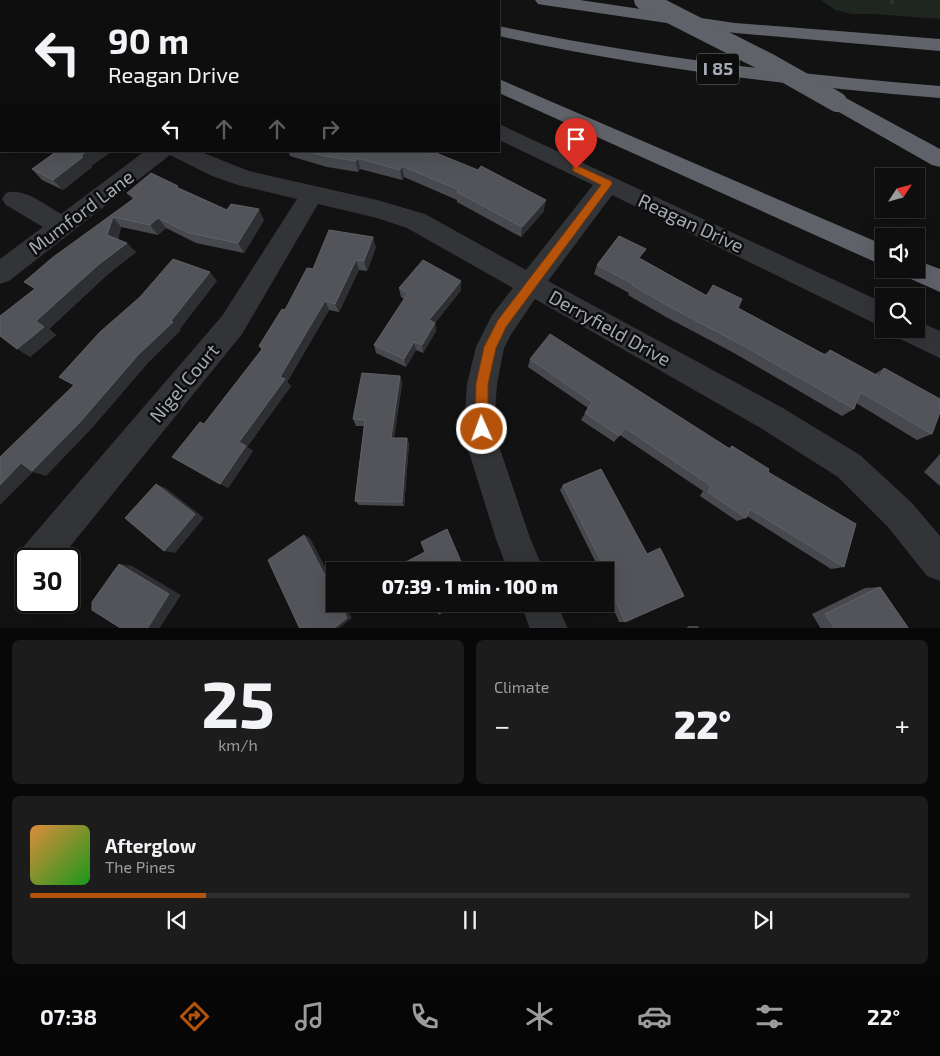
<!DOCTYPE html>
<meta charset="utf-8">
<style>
:root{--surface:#0e0e0e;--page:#1c1c1c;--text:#f1f3f6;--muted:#9b9c9e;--line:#2e2e2e;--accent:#b45309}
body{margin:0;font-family:"Exo 2",sans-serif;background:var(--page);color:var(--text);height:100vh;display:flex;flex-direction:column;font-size:19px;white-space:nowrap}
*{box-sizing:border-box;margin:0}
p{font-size:16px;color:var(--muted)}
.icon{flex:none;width:28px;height:28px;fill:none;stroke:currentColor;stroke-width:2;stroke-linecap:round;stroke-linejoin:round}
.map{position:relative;height:628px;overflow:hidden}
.panel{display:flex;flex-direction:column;gap:12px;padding:12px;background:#080808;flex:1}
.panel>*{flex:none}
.hud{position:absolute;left:0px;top:0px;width:500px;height:152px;box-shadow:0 5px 20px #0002,0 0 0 1px var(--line);background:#0e0e0e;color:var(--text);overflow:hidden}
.needle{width:32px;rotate:54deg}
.tools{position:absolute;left:875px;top:168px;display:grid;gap:10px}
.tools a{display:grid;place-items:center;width:50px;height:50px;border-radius:0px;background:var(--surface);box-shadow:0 5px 20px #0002,0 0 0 1px var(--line);font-size:25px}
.speed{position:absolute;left:15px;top:548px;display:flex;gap:10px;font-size:25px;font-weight:700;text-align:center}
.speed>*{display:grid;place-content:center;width:65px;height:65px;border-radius:50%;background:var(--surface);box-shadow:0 5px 20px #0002,0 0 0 1px var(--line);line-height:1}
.speed .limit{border:2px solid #111;border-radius:8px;background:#fff;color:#111}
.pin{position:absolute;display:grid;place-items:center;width:42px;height:42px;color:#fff;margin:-51px -21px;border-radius:50% 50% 50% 0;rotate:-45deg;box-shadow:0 0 5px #0007}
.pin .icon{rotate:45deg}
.me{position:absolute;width:55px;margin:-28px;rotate:358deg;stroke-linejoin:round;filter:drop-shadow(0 0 4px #0008)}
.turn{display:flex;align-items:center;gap:18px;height:105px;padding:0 25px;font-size:22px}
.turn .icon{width:65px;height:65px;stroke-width:2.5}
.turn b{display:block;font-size:35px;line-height:42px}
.lanes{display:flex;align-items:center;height:48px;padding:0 25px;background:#0003;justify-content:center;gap:25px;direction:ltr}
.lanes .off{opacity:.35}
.big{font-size:38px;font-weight:800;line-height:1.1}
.panel .widget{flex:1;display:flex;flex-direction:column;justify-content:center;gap:8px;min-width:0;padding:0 18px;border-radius:8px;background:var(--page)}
.panel .dial{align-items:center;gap:0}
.dial b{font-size:65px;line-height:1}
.song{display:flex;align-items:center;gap:15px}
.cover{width:60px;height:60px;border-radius:8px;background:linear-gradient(135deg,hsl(30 70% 55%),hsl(120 70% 35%))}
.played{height:5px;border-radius:2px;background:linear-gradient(90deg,var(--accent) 20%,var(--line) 20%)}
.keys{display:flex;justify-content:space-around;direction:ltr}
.heat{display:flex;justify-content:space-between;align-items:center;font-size:28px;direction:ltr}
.panel .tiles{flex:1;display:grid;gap:12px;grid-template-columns:1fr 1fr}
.widget:last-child{grid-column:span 2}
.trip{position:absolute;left:326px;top:562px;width:288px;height:50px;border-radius:0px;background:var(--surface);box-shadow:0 5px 20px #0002,0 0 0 1px var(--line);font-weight:800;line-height:50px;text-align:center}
.dock{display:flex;height:80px;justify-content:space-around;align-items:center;background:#060606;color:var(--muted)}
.dock .icon{width:35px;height:35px}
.dock .selected{color:var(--accent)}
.dock b{font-size:22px;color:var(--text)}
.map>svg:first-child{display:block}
.green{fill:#1e261f}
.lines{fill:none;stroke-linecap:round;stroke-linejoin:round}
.stream{fill:#2b3339;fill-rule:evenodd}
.minor{fill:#333438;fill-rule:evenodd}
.highway{fill:#5f6269;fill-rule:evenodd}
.highway-bridge{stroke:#5f6269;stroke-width:20}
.wall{fill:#48494e}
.shaded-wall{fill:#2e2f32}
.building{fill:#525459;stroke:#5f6167}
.route{fill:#b45309;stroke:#753606}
.labels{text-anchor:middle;stroke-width:5;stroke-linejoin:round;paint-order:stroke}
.shield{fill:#0d0d0e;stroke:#777a82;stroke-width:1}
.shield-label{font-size:18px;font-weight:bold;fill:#a4a9b4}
.street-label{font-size:19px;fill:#a4a9b4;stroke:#0d0d0e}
</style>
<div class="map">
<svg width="940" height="629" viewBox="0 0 940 629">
<rect width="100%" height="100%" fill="#121213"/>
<path class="green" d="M821,0h119v19l-65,-5h-23l-17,-4z"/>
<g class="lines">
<path class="stream" d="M889,0h4l2,3 -4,1z"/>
<path class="minor" d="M218,0h19l1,1h-19z
M499,124l385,179v25l-272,-133 -64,86 233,126 79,48 52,48 28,33v45l-13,-5 -39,-49 -50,-50 -79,-50 -224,-128 -23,34 -8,15 -7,36 -2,28 4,34 31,92 14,33h-36l-12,-32 -29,-93 -2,-34 2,-28 9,-37 16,-32 21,-27 -106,-60 -30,-10 -59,-14 -76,130 -182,225h-34v13h-2l-5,-13 5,-13 198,-230 75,-117 -59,-14 -26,-9 -42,-21 -161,126 -9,3v-25l43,-32 -37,-22 -4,-6 4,-6c18,-6 39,12 55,21l84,-63h54l50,20 128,29 48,14 101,56 67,-85 -94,-45z
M916,320l24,11v27l-42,-20 -4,-9h22z
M521,604h36l11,25h-38z"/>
<path class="highway" d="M303,0h20l1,1h-20z
M372,0h22l1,1h-22z
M535,0h45l155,23 205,16v12l-205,-18 -191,-28 -6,-1z
M499,26c146,31 293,48 441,60v12c-149,-12 -296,-30 -441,-62z
M499,79l385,166v21l-385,-173z
M837,95l7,2 96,52v18l-8,-2 -102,-58 -3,-5 3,-5z
M916,260l24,9v23l-36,-16 -4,-7h16z"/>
<path class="highway-bridge" d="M644,0l126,64 67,38"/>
</g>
<path class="wall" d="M57,151h55l-21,15 1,1 -29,23 -21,-10 -10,-11z
M281,151h137l126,60 -23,26 -64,-35v-2l-53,-23 -2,3 -42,-11 -2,3 -31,-5 -37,-11 -1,-3z
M181,189l46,21 37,10 -20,33 -48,-10 -30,-15 -8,7 -37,-8 -3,12 18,13 -28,22 -59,55 7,6 -26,22 4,-68 -10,-7 109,-83 -6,-6z
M376,247l-9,24 -8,-1 -20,42 -10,-2 -42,72 4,4 -44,61 6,4 -25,37 -24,-64 58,-74 -3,-4 54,-77z
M641,259l65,36 7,-10 25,23 86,46 6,-4 45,24 9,-6 48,66 -15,6 -61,-37 -2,6 -12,7 -108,-63 -68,-36 -38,-22 1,-2 -35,-19 3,-9z
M399,288l62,2 -26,33 1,8 -13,22 -7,-3 -10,17 -30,-14 -2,-8 30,-46 -3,-2z
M530,359l199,89 3,-2 36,26 76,95 -13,2 -84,-53 -1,2 -9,3 -37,-25 3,-5 -83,-56 -6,7 -33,-22 7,-12 -60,-41z
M400,376l2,7 -8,55h13l2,6 -5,62 -45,-1 -4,-4 9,-75h-8l-3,-7z
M940,454v32l-16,-14z
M601,469l24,153h-6l-14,-33v-18h-5l-40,-81 3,-5z
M880,587l29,42h-88l-9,-15 53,-26z
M689,626h9l1,3h-14z"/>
<path class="shaded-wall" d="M88,151h24l-21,15 1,1 -29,23 -10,-10 28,-25z
M357,158l3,11 -2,3 -2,-11z
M402,166l2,11 -2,3 -2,-10z
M546,200l-2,11 -23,26 1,-10z
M259,209l5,11 -20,33 -6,-10z
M113,217l8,10 -5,18 -9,-10z
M158,218l8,10 -8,7 -8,-10z
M373,237l3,10 -9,24 -3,-10z
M127,243l9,9 -28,22 -59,55 7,6 -26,22 -13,-8 19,-28 62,-56z
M356,260l3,10 -20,42 -4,-8z
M210,272l7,9 -37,48 1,1 -33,33 -55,64 -47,49 -13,-4 -33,33v-20l21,-22 117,-108 33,-34z
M461,281v9l-31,39 -1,-9z
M325,301l4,9 -42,72 4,4 -44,61 6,4 -25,37 -8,-4 19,-42 41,-65z
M435,323l1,8 -13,22 -1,-8z
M414,342l2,8 -10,17 -2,-8z
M400,376l2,7 -9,60 -2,-5z
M407,438l2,6 -5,62 -2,-4z
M156,484l10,4 38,30 -29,35 -11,-2z
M304,535l6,3 25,48v9z
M119,564l13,2 49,29 -22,34h-12z
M340,604h4l8,14 -14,11h-5z
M457,604h2l-19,10h-1z"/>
<path class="building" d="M57,151h31l-7,4 2,2 -30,23 -21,-11z
M307,151h111l10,3 3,-3 47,19 3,-4 65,34 -24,27 -65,-35 2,-2 -57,-24 -2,4 -43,-12 -1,3 -32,-5z
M151,173l27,13 -2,1 51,23 4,-6 28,5 -21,34 -49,-10 -31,-15 -8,7 -37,-8 -6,18 20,8 -29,22 -62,56 8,6 -27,22 -17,-13v-20l36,-28 -12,-6 28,-24 84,-61 -9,-4z
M329,230l44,7 -9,24 -8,-1 -21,44 -10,-3 -45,76 5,2 -46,63 7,4 -26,38 -48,-27 28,-35 4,2 59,-76 -4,-2 23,-37 3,1 22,-42 6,1z
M619,236l27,13 -7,9 68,38 6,-11 29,14 -4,9 89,48 3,-6 50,27 4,-9 56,31v13l-8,22 -72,-42 -6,17 -112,-64 -70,-37 -40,-23 1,-1 -36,-19z
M173,259l37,13 -39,49 2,1 -35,33 -57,66 -49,50 -11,-8 -21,22v-28l74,-72 -15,-8 41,-45 40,-35z
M423,260l38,21 -32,39 6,3 -13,22 -8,-3 -10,17 -30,-14 34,-52 -9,-5z
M550,334l180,115 2,-3 37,23 -1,3 88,52 -12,43 -94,-58 -4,9 -38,-26 3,-6 -86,-58 -6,8 -34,-23 7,-11 -62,-43z
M362,373l38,3 -9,62h16l-5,64 -47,-1 10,-81 -12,-1z
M601,469l46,85 13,-6 24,48 -59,26 -20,-46 -1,-5h2l-43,-86z
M156,484l39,30 -31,37 -39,-33z
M447,529l18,42h-70l-1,-3 31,-16 -4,-10z
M304,535l31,60v9h5l7,14 -14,11h-33l-32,-69z
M119,564l50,30 -22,35h-25l-30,-19v-8z
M880,587l29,42h-74l-10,-15z
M435,604h22l-18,10z"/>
<path class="route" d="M576,165l35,16 1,3 -106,143 -10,21 -8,36v45l-2,5 -4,1 -5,-1 -2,-5 1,-45 8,-37 14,-27 103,-135 -28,-14v-5z"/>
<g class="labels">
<rect class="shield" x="697" y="53.5" width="42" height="31" rx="4"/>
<g class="shield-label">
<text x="718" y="75">I 85</text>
</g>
<g class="street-label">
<text transform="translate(81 212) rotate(-37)" y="7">Mumford Lane</text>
<text transform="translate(691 223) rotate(25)" y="7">Reagan Drive</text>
<text transform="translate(610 328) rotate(29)" y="7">Derryfield Drive</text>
<text transform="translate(184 383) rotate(-50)" y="7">Nigel Court</text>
</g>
</g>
</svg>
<div class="tools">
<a><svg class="needle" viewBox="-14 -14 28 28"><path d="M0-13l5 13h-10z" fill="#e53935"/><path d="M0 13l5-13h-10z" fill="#9b9c9e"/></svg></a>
<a><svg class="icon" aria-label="sound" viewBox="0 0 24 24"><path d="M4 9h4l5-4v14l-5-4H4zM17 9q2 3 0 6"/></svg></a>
<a><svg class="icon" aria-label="search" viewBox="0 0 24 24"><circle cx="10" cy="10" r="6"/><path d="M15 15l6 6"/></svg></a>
</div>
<div class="speed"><div class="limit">30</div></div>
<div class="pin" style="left:576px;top:169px;background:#d93025"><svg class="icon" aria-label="arrive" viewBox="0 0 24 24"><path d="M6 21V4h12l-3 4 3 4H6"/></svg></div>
<svg class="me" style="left:482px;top:429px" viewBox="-20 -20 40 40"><circle r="17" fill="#b45309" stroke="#fff" stroke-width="3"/><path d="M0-11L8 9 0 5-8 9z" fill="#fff"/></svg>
<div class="trip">07:39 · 1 min · 100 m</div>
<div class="hud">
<div class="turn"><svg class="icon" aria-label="left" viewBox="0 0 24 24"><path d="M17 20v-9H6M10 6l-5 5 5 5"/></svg><div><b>90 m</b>Reagan Drive</div></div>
<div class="lanes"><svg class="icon" aria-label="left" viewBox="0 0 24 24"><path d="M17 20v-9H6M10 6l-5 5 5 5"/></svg><svg class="icon off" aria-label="ahead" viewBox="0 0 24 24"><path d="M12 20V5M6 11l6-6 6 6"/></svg><svg class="icon off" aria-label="ahead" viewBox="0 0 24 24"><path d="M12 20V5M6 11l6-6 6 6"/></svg><svg class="icon off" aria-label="right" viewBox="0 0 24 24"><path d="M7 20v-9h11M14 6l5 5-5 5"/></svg></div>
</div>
</div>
<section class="panel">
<div class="tiles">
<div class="widget dial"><b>25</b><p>km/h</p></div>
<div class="widget"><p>Climate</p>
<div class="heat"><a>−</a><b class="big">22°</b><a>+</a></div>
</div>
<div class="widget">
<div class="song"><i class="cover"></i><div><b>Afterglow</b><p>The Pines</p></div></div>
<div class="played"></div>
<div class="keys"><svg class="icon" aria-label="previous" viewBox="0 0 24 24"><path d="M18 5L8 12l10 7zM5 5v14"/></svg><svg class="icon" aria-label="pause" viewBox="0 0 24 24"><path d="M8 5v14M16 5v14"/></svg><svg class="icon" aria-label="next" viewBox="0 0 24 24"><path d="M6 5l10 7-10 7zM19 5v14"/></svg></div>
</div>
</div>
</section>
<nav class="dock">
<b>07:38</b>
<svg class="icon selected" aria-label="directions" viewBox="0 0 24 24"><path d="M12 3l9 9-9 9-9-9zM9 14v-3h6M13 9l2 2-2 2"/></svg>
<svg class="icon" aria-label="music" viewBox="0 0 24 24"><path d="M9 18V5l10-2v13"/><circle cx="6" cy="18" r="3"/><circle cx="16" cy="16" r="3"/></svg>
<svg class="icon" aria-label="phone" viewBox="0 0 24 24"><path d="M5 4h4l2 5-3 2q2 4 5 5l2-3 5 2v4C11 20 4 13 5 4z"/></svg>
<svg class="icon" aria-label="climate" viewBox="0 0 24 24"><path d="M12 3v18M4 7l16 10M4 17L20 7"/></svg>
<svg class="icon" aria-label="car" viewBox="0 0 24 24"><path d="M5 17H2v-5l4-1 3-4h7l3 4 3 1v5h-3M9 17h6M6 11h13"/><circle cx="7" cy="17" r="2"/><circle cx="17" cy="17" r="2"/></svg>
<svg class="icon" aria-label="filters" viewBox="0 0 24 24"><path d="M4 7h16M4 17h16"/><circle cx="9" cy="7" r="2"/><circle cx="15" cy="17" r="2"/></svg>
<b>22°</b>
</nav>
